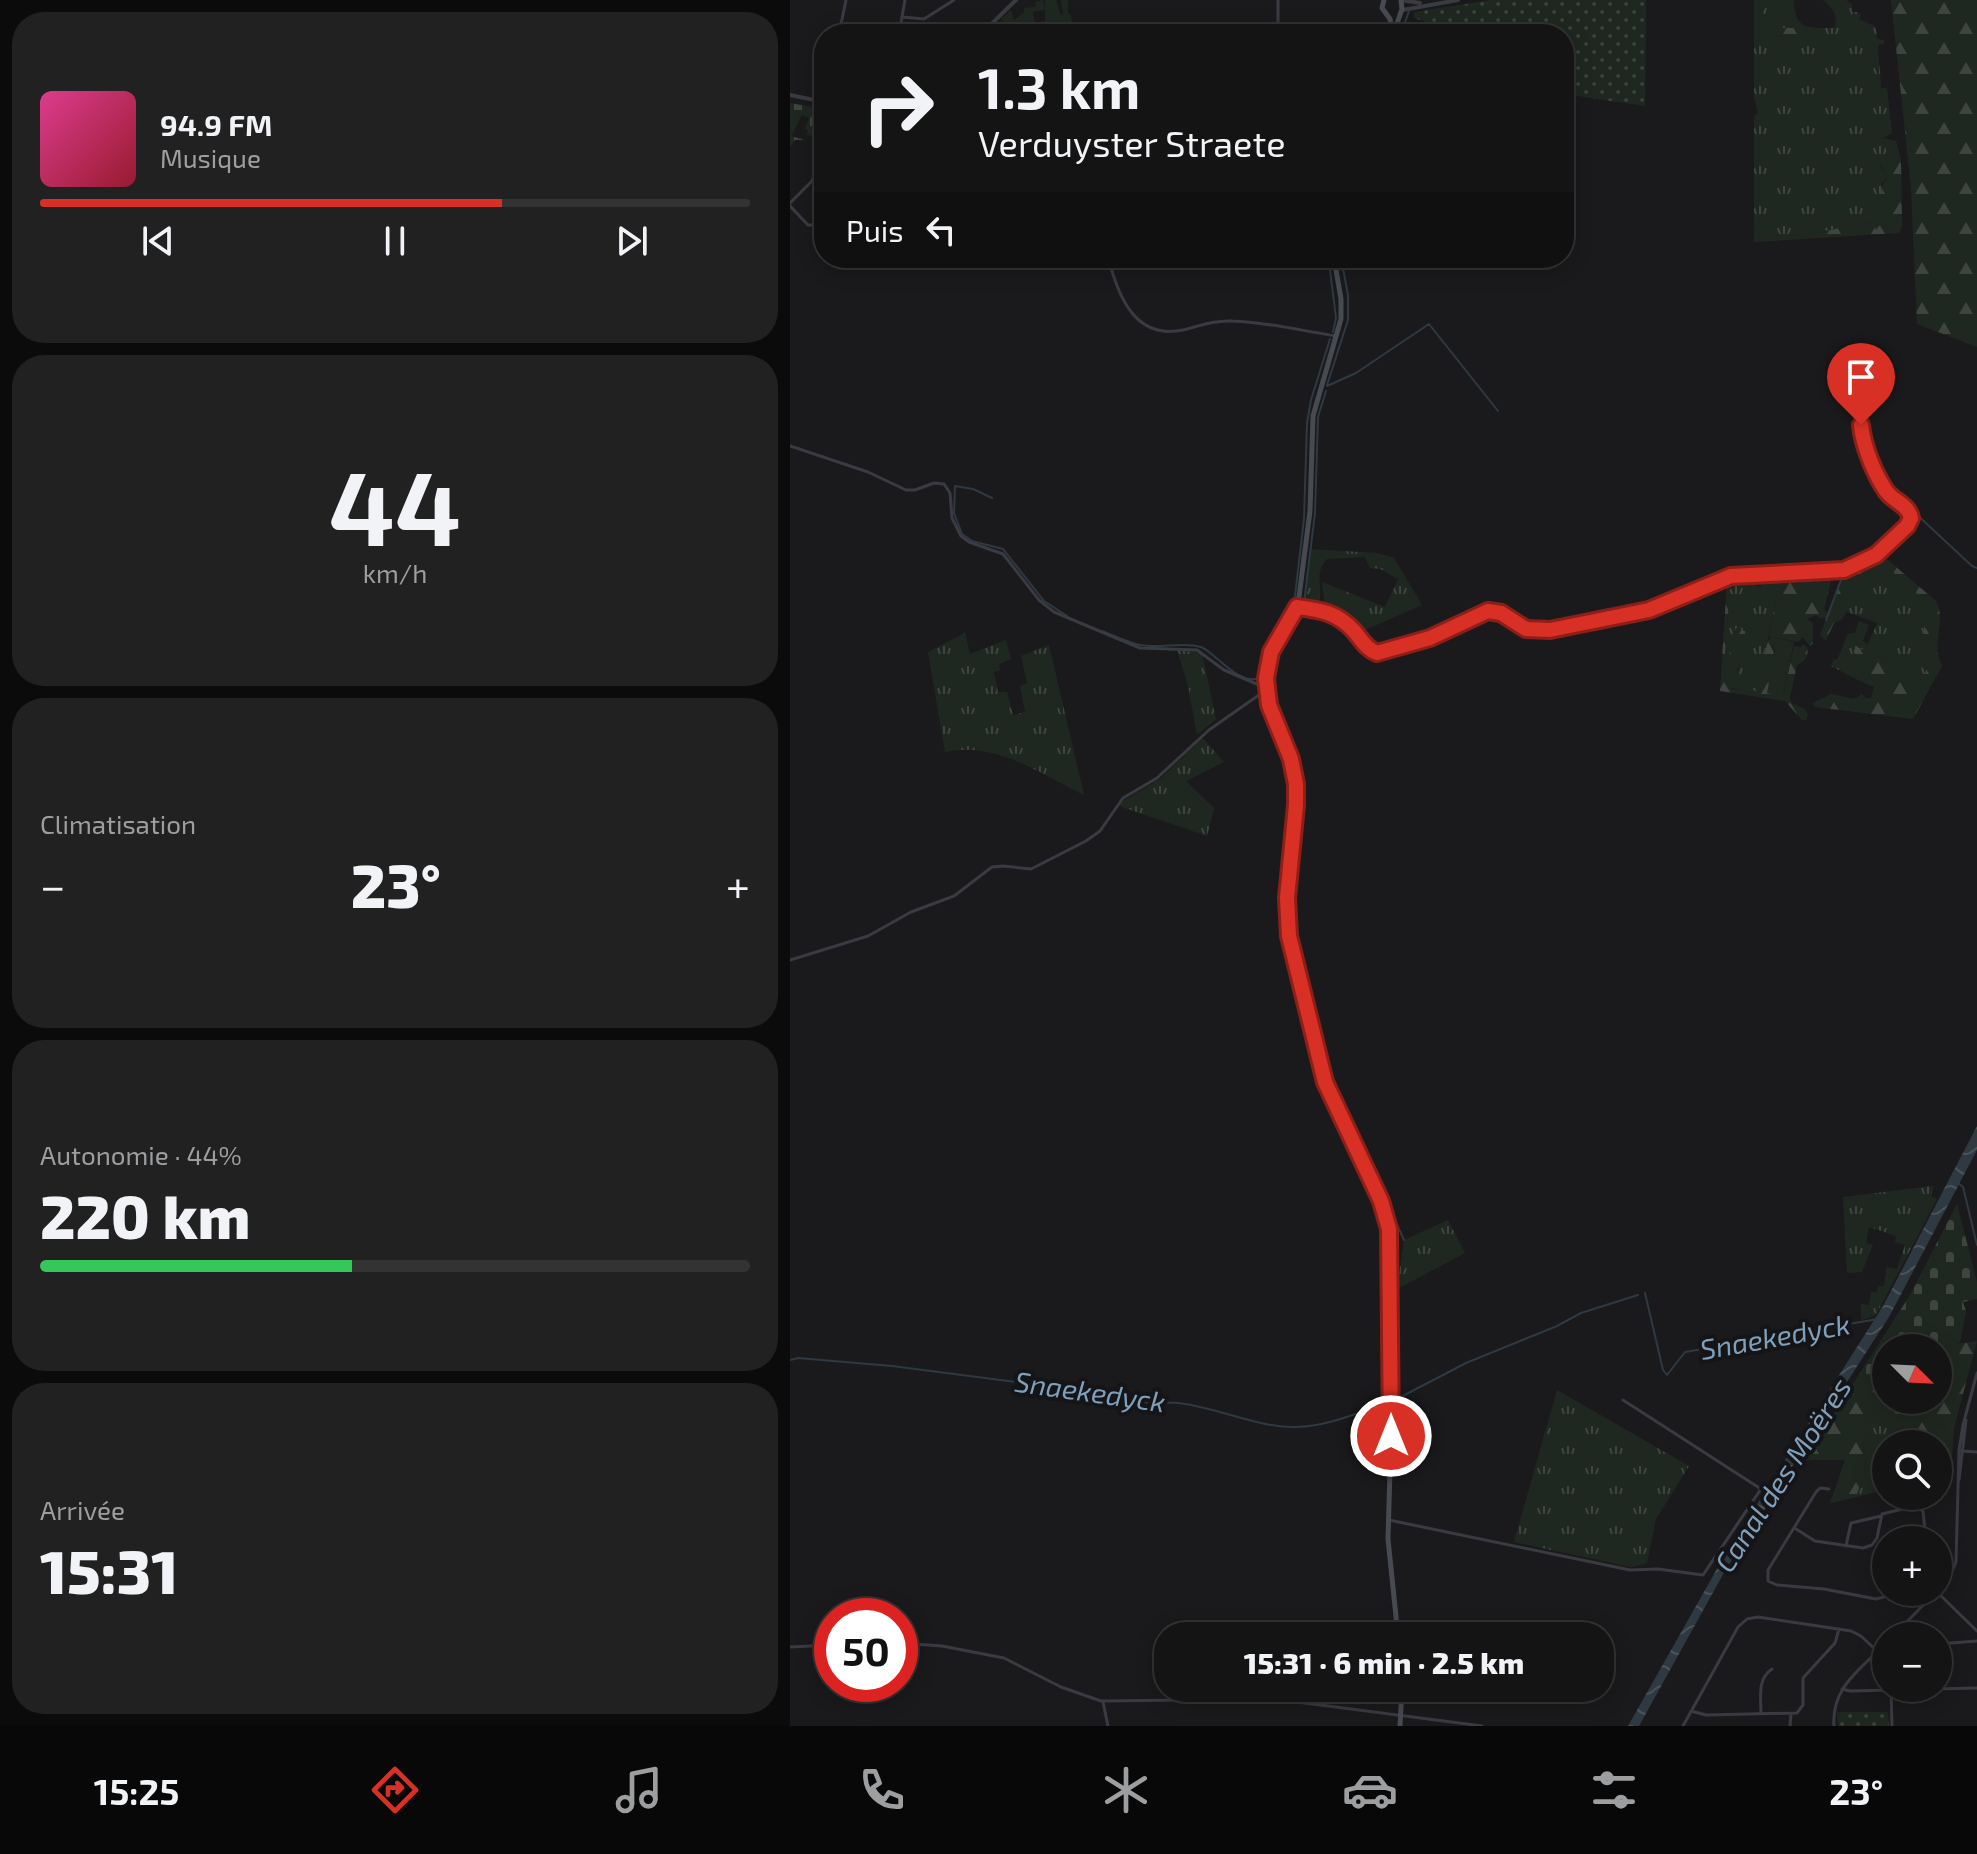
<!DOCTYPE html>
<html lang="fr">
<meta charset="utf-8">
<style>
:root{--surface:#141415;--page:#212122;--text:#f1f3f6;--muted:#9d9ea0;--line:#333334;--accent:#d93025}
body{margin:0;font-family:"Exo 2",sans-serif;background:var(--page);color:var(--text);height:100vh;display:flex;flex-direction:column;font-size:30px;white-space:nowrap}
*{box-sizing:border-box;margin:0}
p{font-size:26px;color:var(--muted)}
.icon{flex:none;width:44px;height:44px;fill:none;stroke:currentColor;stroke-width:2;stroke-linecap:round;stroke-linejoin:round}
.map{position:relative;flex:1;overflow:hidden}
.details{display:flex;flex-direction:column;gap:12px;padding:12px;background:#0b0b0c;width:790px}
.details>*{flex:none}
.hud{position:absolute;left:24px;top:24px;width:760px;height:244px;border-radius:32px;box-shadow:0 4px 20px #0003,0 0 0 2px var(--line);background:#141415;color:var(--text);overflow:hidden}
.needle{width:52px;rotate:114deg}
.controls{position:absolute;left:1082px;top:1334px;display:grid;gap:16px}
.controls a{display:grid;place-items:center;width:80px;height:80px;border-radius:50%;background:var(--surface);box-shadow:0 4px 20px #0003,0 0 0 2px var(--line);font-size:40px}
.speed{position:absolute;left:24px;top:1598px;display:flex;gap:16px;font-size:40px;font-weight:700;text-align:center}
.speed>*{display:grid;place-content:center;width:104px;height:104px;border-radius:50%;background:var(--surface);box-shadow:0 4px 20px #0003,0 0 0 2px var(--line);line-height:1}
.speed .limit{border:12px solid #d22;background:#fff;color:#111}
.pin{position:absolute;display:grid;place-items:center;width:68px;height:68px;color:#fff;margin:-82px -34px;border-radius:50% 50% 50% 0;rotate:-45deg;box-shadow:0 0 8px #0007}
.pin .icon{rotate:45deg}
.me{position:absolute;width:88px;margin:-44px;rotate:0deg;stroke-linejoin:round;filter:drop-shadow(0 0 6px #0008)}
.turn{display:flex;align-items:center;gap:28px;height:168px;padding:0 32px;font-size:36px}
.turn .icon{width:104px;height:104px;stroke-width:2.5}
.turn b{display:block;font-size:56px;line-height:68px}
.then{display:flex;align-items:center;height:76px;padding:0 32px;background:#0003;gap:16px;font-size:30px}
.big{font-size:60px;font-weight:800;line-height:1.1}
.details .card{flex:1;display:flex;flex-direction:column;justify-content:center;gap:12px;min-width:0;padding:0 28px;border-radius:32px;background:var(--page)}
.details .dial{align-items:center;gap:0}
.dial b{font-size:104px;line-height:1}
.song{display:flex;align-items:center;gap:24px}
.cover{width:96px;height:96px;border-radius:12px;background:linear-gradient(135deg,hsl(330 70% 55%),hsl(350 70% 35%))}
.played{height:8px;border-radius:4px;background:linear-gradient(90deg,var(--accent) 65%,var(--line) 65%)}
.keys{display:flex;justify-content:space-around;direction:ltr}
.heat{display:flex;justify-content:space-between;align-items:center;font-size:44px;direction:ltr}
.charge{height:12px;border-radius:6px;background:linear-gradient(90deg,#34c759 44%,var(--line) 0)}
.trip{position:absolute;left:364px;top:1622px;width:460px;height:80px;border-radius:32px;background:var(--surface);box-shadow:0 4px 20px #0003,0 0 0 2px var(--line);font-weight:800;line-height:80px;text-align:center}
.menu{display:flex;height:128px;justify-content:space-around;align-items:center;background:#080808;color:var(--muted)}
.menu .icon{width:56px;height:56px}
.menu .active{color:var(--accent)}
.menu b{font-size:36px;color:var(--text)}
main{display:flex;flex:1;min-height:0}
.map>svg:first-child{display:block}
.grass{fill:url(#grass-tufts)}
.forest{fill:url(#forest-firs)}
.cemetery{fill:url(#cemetery-stones)}
.park{fill:url(#park-dots)}
.garden{fill:#1f2820}
.water{fill:url(#water-waves)}
.lines{fill:none;stroke-linecap:round;stroke-linejoin:round}
.stream{stroke:#2e3942;stroke-width:2}
.minor{stroke:#3a3b42;stroke-width:3}
.tertiary{stroke:#3a3b42;stroke-width:4}
.secondary{stroke:#484a52;stroke-width:5}
.route-casing{stroke:#8d1f18;stroke-width:20}
.route{stroke:#d93025;stroke-width:14}
.labels{text-anchor:middle;stroke-width:8;stroke-linejoin:round;paint-order:stroke}
.water-label{font-size:28px;font-style:italic;fill:#7f9fbb;stroke:#151518}
</style>
<main>
<section class="details">
<div class="card">
<div class="song"><i class="cover"></i><div><b>94.9 FM</b><p>Musique</p></div></div>
<div class="played"></div>
<div class="keys"><svg class="icon" aria-label="previous" viewBox="0 0 24 24"><path d="M18 5L8 12l10 7zM5 5v14"/></svg><svg class="icon" aria-label="pause" viewBox="0 0 24 24"><path d="M8 5v14M16 5v14"/></svg><svg class="icon" aria-label="next" viewBox="0 0 24 24"><path d="M6 5l10 7-10 7zM19 5v14"/></svg></div>
</div>
<div class="card dial"><b>44</b><p>km/h</p></div>
<div class="card"><p>Climatisation</p>
<div class="heat"><a>−</a><b class="big">23°</b><a>+</a></div>
</div>
<div class="card"><p>Autonomie · 44%</p><b class="big">220 km</b><div class="charge"></div></div>
<div class="card"><p>Arrivée</p><b class="big">15:31</b></div>
</section>
<div class="map">
<svg width="1187" height="1726" viewBox="0 0 1187 1726">
<defs>
<pattern id="grass-tufts" width="24" height="20" patternUnits="userSpaceOnUse" patternTransform="scale(2)"><rect width="24" height="20" fill="#1f2820"/><path d="M3 7l-1-3M5 7V3M7 7l1-3M15 17l-1-3M17 17v-4M19 17l1-3" fill="none" stroke="#3d453e"/></pattern>
<pattern id="forest-firs" width="22" height="20" patternUnits="userSpaceOnUse" patternTransform="scale(2)"><rect width="22" height="20" fill="#1f2820"/><path d="M5 1l3.5 6h-7zM16 11l3.5 6h-7z" fill="#3d453e"/></pattern>
<pattern id="cemetery-stones" width="16" height="16" patternUnits="userSpaceOnUse" patternTransform="scale(2)"><rect width="16" height="16" fill="#1f2820"/><path d="M2 7V4a2 2 0 0 1 4 0v3zM10 15v-3a2 2 0 0 1 4 0v3z" fill="#3d453e"/></pattern>
<pattern id="park-dots" width="8" height="8" patternUnits="userSpaceOnUse" patternTransform="scale(2)"><rect width="8" height="8" fill="#1f2820"/><path d="M2 2h.1M6 6h.1" fill="none" stroke="#3d453e" stroke-width="1.8" stroke-linecap="round"/></pattern>
<pattern id="water-waves" width="16" height="10" patternUnits="userSpaceOnUse" patternTransform="scale(2)"><rect width="16" height="10" fill="#2e3942"/><path d="M0 5q4-4 8 0t8 0" fill="none" stroke="#4a535b"/></pattern>
</defs>
<rect width="100%" height="100%" fill="#1a1a1c"/>
<path class="grass" d="M972,0h32c0,29 13,28 38,28l3,-1c3,-13 -2,-18 -12,-27h23l6,4v8h5l4,3 -2,4 17,8 1,12 7,1v4l-6,1 3,43h6l5,45 -9,5 6,21 -8,1v8l8,8 -8,8 9,19 2,25 -12,-2 -5,6 -3,-11 -60,13 -49,2 -9,-8v-111l4,-4 -4,-16v-62l34,2 11,-9h-38z
M520,549l68,4 16,5 28,47 -64,28 -17,-15 -16,-10 -3,-26 63,25 13,-28 -18,-10 -10,-1 -5,-11 -38,2c-15,16 -2,30 -9,47l-6,1 -8,-4z
M1081,565c26,1 42,25 59,43l-7,24 5,32 -3,10 -5,2 -47,-22 -19,-4 2,29 -25,-13 3,-7 3,1 11,-26 7,-1 4,-12 10,4 -6,16 5,3 9,-21 -30,-11 3,-7 4,-34z
M961,583l9,4 15,-3 3,5 -21,103 -26,-4c7,-18 17,-38 14,-57l-9,-3 -7,27v12l-5,-2 6,-75 3,-6z
M175,633l5,21 36,-14 5,19 -12,5 1,6 -6,2 4,20h9l6,23 12,-3 -5,-26 7,-3 -6,-27 28,-11 35,150c-43,-21 -88,-54 -139,-43l-17,-100z
M387,650l25,3 14,66 -19,16 -9,-49z
M413,738l21,24 -38,19 28,27 -7,28 -88,-30 4,-5 37,-22z
M1143,1186l-2,10 6,3 -59,112 -4,5 -13,4v-16l8,1 2,-13h6l1,-6h6l3,-19 10,2 8,-24 -10,-3 1,-6 -27,-9 -3,16 7,2 -11,27 -15,1 -4,-76z
M658,1220l17,33 -68,36 7,-49z
M767,1390l132,76 -33,53 -9,44 -16,4 -117,-25z
M1081,1391l12,2 16,28 5,23h-18v46l-30,7 10,-29 -4,-34z"/>
<path class="forest" d="M964,0h8l-1,28h38l4,10 -1,5 -3,1 -11,-7 -34,-2z
M1101,0h86v347l-60,-23 -6,-136z
M1093,138l13,3 5,19 1,66 -3,7 -145,9v-14l9,8 49,-2 61,-13 2,10 4,-5 13,2 -2,-24 -8,-5c-2,-12 0,-14 7,-23l-7,-8 -1,-7 3,-5 5,3z
M1085,553l6,1 55,47c11,21 -6,43 6,65l-29,53 -98,-12 -2,-4 18,-9 23,5 8,-5 4,4h5l3,-11 -18,-8 -2,-29 3,-3 63,29 5,-2 3,-10 -5,-32 7,-24c-21,-22 -42,-54 -76,-37 6,15 -3,38 -14,50l-6,2 -8,17 -6,-4 6,-18h-7l-3,-3 -9,4 6,4v20l-3,3 -7,-9 -5,5 -29,-6 9,-47 -3,-5 -6,4 -18,-5 -18,1 -3,6 -6,75 5,2v-12l7,-27 9,3c2,12 0,29 -8,38l2,9 -8,11 26,2 11,-52 3,1 12,56 11,-50 7,1 2,-3 4,3c2,9 -1,14 -10,18l-7,32 1,6 14,6 3,6 -2,5h-4l-17,-19 -65,-10 7,-112 64,-3 7,7 2,-1 -1,-4 7,1 14,-7 11,8 -7,30 5,3c14,-37 8,-44 46,-60z
M1187,1341l-23,87 -3,45 -13,5v-34h-34l-5,-23 -11,-21h50v-53z
M1070,1373l16,9 10,2v13l-3,-4 -12,-1 -9,42 4,34 -10,29 -26,6 15,-43h-40z"/>
<path class="cemetery" d="M0,103l34,6 -1,33 -16,-8 1,-4 -3,-1 4,-11 -7,-3 -11,21 14,4h-10l-5,7z
M1167,1204l20,78v17l-14,3 3,9 -6,32 -23,5h-51v36l-10,-2 -16,-9 50,-78z"/>
<path class="park" d="M702,0h154l-1,106 -81,-12v-60h-101l-49,-16v-6z
M1047,1712h51l1,14h-51z"/>
<path class="garden" d="M253,0l2,10 -12,2 2,11 10,-2v-21h11l5,15 2,-1 -2,-14h7v14h3l2,16 -9,-2 1,6h-3l-3,-5h-5v5h-67l13,-13 1,1 -5,6 3,3 6,-5 -4,-7 10,-9 3,10 10,-8v-4l12,-1 -1,-5z
M979,636l25,6 -11,54 -16,-3 8,-41z"/>
<path class="water" d="M1187,1126v24l-88,167 -163,252 -87,157h-11l98,-173 157,-247z"/>
<g class="lines">
<path class="stream" d="M611,34l8,-23
M540,270l6,48 -3,14
M537,385l21,-65v-25l-7,-37
M537,386l29,-13 73,-49 69,87
M202,498l-19,-9 -18,-3 -1,27 8,21 10,7 31,8 41,52 23,15
M1124,512l58,54 5,2
M1055,566l28,-13 35,-36
M518,606l-4,-3 11,-90 3,-96 8,-26
M535,613l27,19 20,26
M1036,620l18,-48
M312,631c16,6 32,15 49,15 16,1 35,-4 50,1 15,6 37,39 59,31l9,-32 20,-34 6,-16 9,-77 3,-96 4,-23 19,-61
M482,675c4,-19 18,-56 35,-64
M483,701l24,60 3,17v32l-8,85 3,45 32,131 77,169
M1168,1183l5,4 14,58
M855,1293l18,77 4,5 18,-23 193,-33
M0,1360l8,-2 94,8 226,29c28,12 40,5 67,9 35,5 76,24 110,23 31,0 62,-14 91,-24
M605,1400l71,-37 91,-37 24,-13 57,-18"/>
<path class="minor" d="M112,17l22,2 30,-19
M49,34l7,-34
M109,34l6,-34
M488,34v-34
M0,203l22,-22 12,-30
M0,206l18,19h16
M318,258c11,38 26,82 75,72 16,-4 32,-10 49,-9 35,1 70,10 105,15
M0,446l78,26 38,18h9l19,-7 10,1 6,9 2,25 9,18 8,6 34,12 36,46 15,12 86,36 57,2 27,20 42,18
M507,607l35,6 17,13 20,23 8,4 53,-15 60,-27 11,2 25,16 24,1 102,-21 76,-33 114,-6 34,-15 31,-29 4,-8c-3,-12 -13,-15 -21,-23 -14,-15 -28,-53 -29,-73
M0,960l78,-24 43,-24 43,-16 38,-29 11,-1 28,3 55,-28 14,-10 23,-33 34,-20 52,-48 57,-40
M1171,1451l16,1
M1169,1480l7,-60
M1039,1489l-9,-1 -4,4 -48,78v11l9,4 47,4 52,10 8,-2 6,-5
M1129,1506l15,-6
M599,1520l241,50 28,-1 45,6 58,-86 -138,-89
M1006,1529l19,12 48,7 9,-3 5,-7 5,-24 33,-8 8,5 3,29
M1056,1546l5,-23 30,-7
M1148,1590l12,-14 6,-14 3,-112 4,-25 14,-52
M1147,1592l40,39
M1103,1636l43,-44
M110,1643l42,3 62,12 57,29 40,14 173,-2 208,27
M1148,1644l39,-3
M0,1647l42,-2
M1052,1689l8,2 127,-3
M1101,1690l1,36
M313,1702l5,24
M901,1711l15,4 91,-2 6,-8v-27l32,-35 4,-14
M971,1713c0,-16 -4,-34 11,-44
M893,1726l55,-99 9,-8 11,-2 93,14 10,5 17,16
M1000,1726l1,-12
M1044,1726c-3,-39 27,-57 52,-83"/>
<path class="tertiary" d="M611,0l19,3
M613,10l55,-10
M191,34l35,-34
M0,95l34,7"/>
<path class="secondary" d="M594,0l-2,8 8,11 3,15
M605,29l7,-20 -1,-9
M544,258l7,41v20l-28,97 -3,95 -11,86 -7,20 -22,38 -4,31 4,22 21,51 5,30 -9,119 5,43 32,126 57,124 8,28 2,207 -3,103 10,97
M610,1726l2,-38"/>
</g>
<g class="lines">
<defs>
<path id="route" d="M601,1436l-2,-207 -8,-28 -56,-119 -36,-146 -2,-38 9,-93v-21l-5,-25 -22,-54 -3,-27 5,-26 26,-45c23,3 40,5 57,24 8,9 12,18 23,22l53,-15 58,-27 13,2 25,16 24,1 99,-20 82,-34 113,-6 32,-15 31,-29 4,-8c-3,-14 -17,-16 -25,-27 -12,-18 -23,-45 -25,-66"/>
</defs>
<use href="#route" class="route-casing"/>
<use href="#route" class="route"/>
</g>
<g class="labels">
<g class="water-label">
<text transform="translate(985 1337) rotate(-10)" y="10">Snaekedyck</text>
<text transform="translate(300 1392) rotate(8)" y="10">Snaekedyck</text>
<text transform="translate(993 1475) rotate(-57)" y="10">Canal des Moëres</text>
</g>
</g>
</svg>
<div class="controls">
<a><svg class="needle" viewBox="-14 -14 28 28"><path d="M0-13l5 13h-10z" fill="#e53935"/><path d="M0 13l5-13h-10z" fill="#9d9ea0"/></svg></a>
<a><svg class="icon" aria-label="search" viewBox="0 0 24 24"><circle cx="10" cy="10" r="6"/><path d="M15 15l6 6"/></svg></a>
<a>+</a>
<a>−</a>
</div>
<div class="speed"><div class="limit">50</div></div>
<div class="pin" style="left:1071px;top:425px;background:#d93025"><svg class="icon" aria-label="arrive" viewBox="0 0 24 24"><path d="M6 21V4h12l-3 4 3 4H6"/></svg></div>
<svg class="me" style="left:601px;top:1436px" viewBox="-20 -20 40 40"><circle r="17" fill="#d93025" stroke="#fff" stroke-width="3"/><path d="M0-11L8 9 0 5-8 9z" fill="#fff"/></svg>
<div class="trip">15:31 · 6 min · 2.5 km</div>
<div class="hud">
<div class="turn"><svg class="icon" aria-label="right" viewBox="0 0 24 24"><path d="M7 20v-9h11M14 6l5 5-5 5"/></svg><div><b>1.3 km</b>Verduyster Straete</div></div>
<div class="then">Puis<svg class="icon" aria-label="left" viewBox="0 0 24 24"><path d="M17 20v-9H6M10 6l-5 5 5 5"/></svg></div>
</div>
</div>
</main>
<nav class="menu">
<b>15:25</b>
<svg class="icon active" aria-label="directions" viewBox="0 0 24 24"><path d="M12 3l9 9-9 9-9-9zM9 14v-3h6M13 9l2 2-2 2"/></svg>
<svg class="icon" aria-label="music" viewBox="0 0 24 24"><path d="M9 18V5l10-2v13"/><circle cx="6" cy="18" r="3"/><circle cx="16" cy="16" r="3"/></svg>
<svg class="icon" aria-label="phone" viewBox="0 0 24 24"><path d="M5 4h4l2 5-3 2q2 4 5 5l2-3 5 2v4C11 20 4 13 5 4z"/></svg>
<svg class="icon" aria-label="climate" viewBox="0 0 24 24"><path d="M12 3v18M4 7l16 10M4 17L20 7"/></svg>
<svg class="icon" aria-label="car" viewBox="0 0 24 24"><path d="M5 17H2v-5l4-1 3-4h7l3 4 3 1v5h-3M9 17h6M6 11h13"/><circle cx="7" cy="17" r="2"/><circle cx="17" cy="17" r="2"/></svg>
<svg class="icon" aria-label="filters" viewBox="0 0 24 24"><path d="M4 7h16M4 17h16"/><circle cx="9" cy="7" r="2"/><circle cx="15" cy="17" r="2"/></svg>
<b>23°</b>
</nav>
